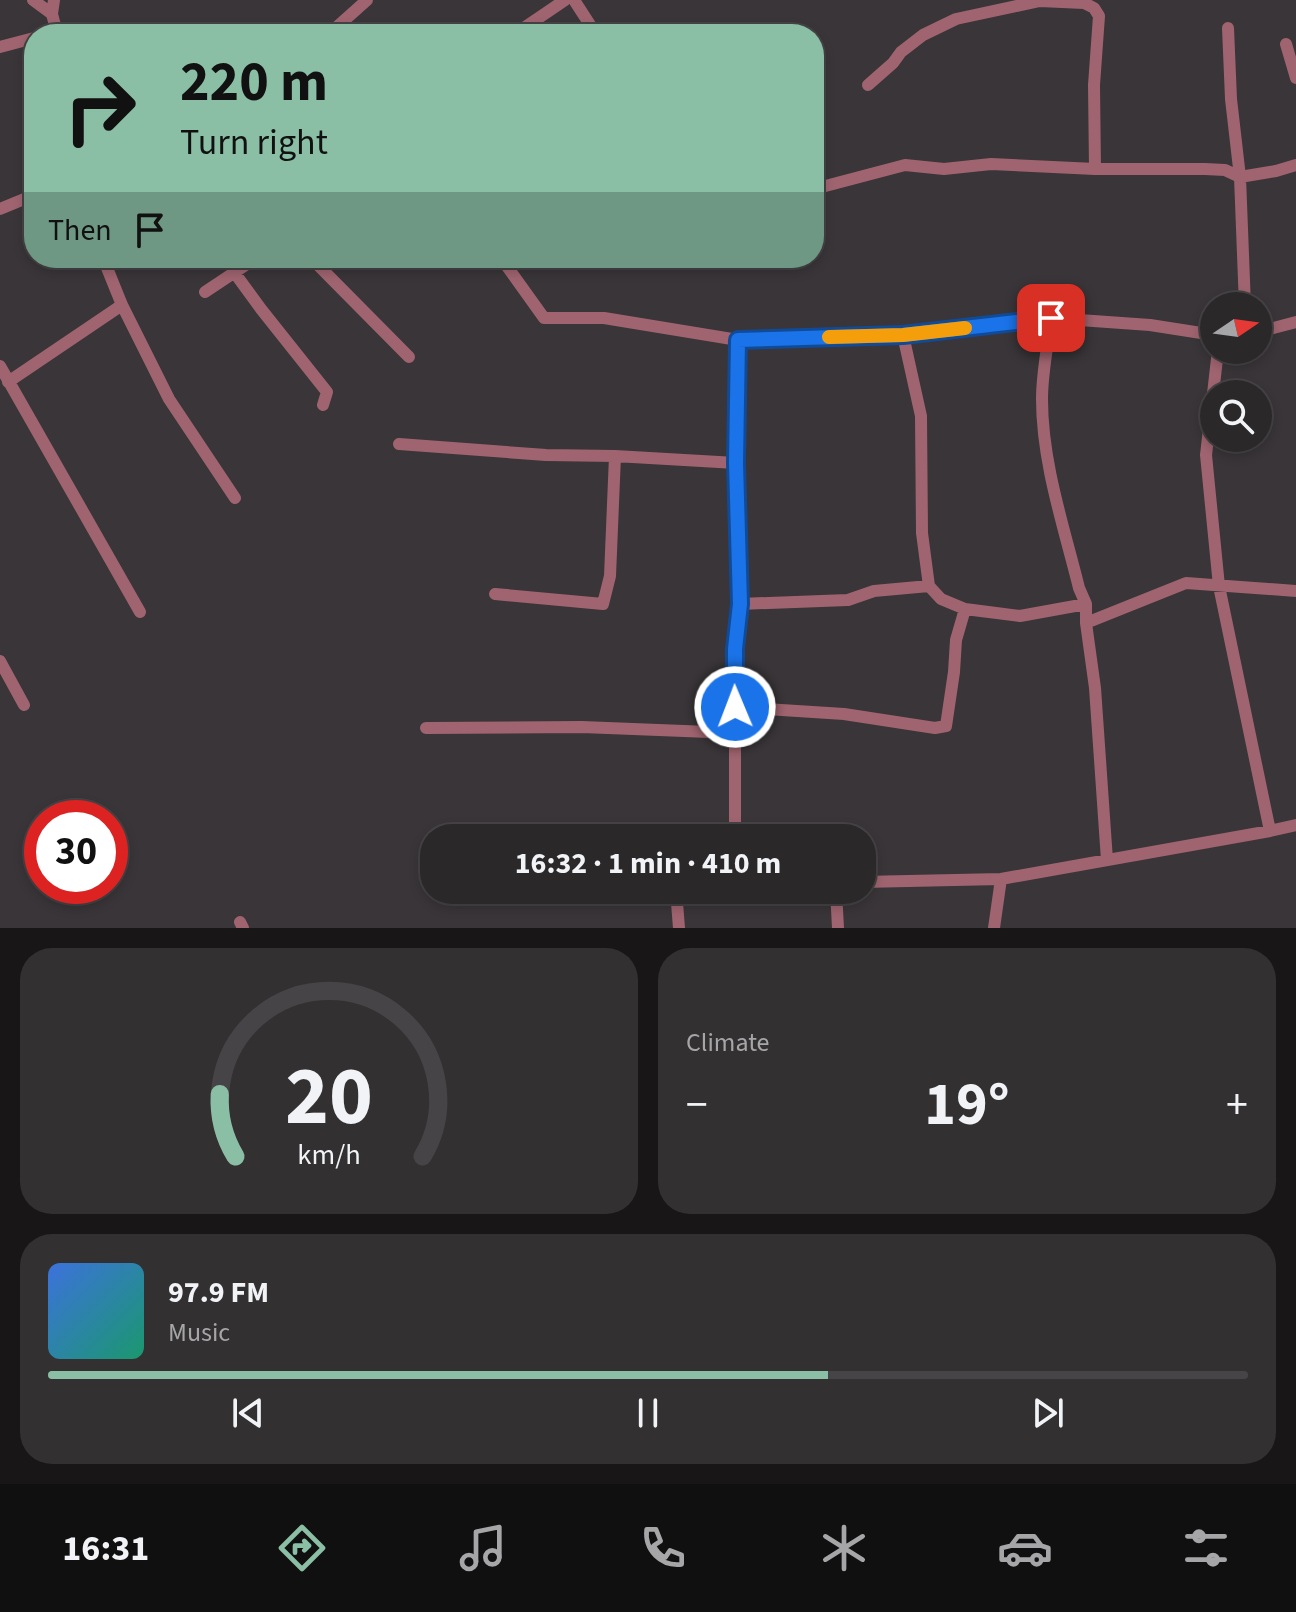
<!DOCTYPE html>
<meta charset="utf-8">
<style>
:root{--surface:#2b282a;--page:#333032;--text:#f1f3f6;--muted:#a6a6a8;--line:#474447;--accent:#8abfa5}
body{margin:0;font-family:"Source Sans 3",sans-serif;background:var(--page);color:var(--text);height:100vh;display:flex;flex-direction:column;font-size:30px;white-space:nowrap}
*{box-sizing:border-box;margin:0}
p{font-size:26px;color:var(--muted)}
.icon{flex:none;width:44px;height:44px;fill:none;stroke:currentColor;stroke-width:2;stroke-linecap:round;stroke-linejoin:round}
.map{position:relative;height:928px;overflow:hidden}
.details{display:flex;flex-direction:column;gap:20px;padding:20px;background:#181617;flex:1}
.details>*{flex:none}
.banner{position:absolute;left:24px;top:24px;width:800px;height:244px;border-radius:32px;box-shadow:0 4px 12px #0003,0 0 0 2px var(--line);background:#8abfa5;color:#111;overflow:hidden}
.needle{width:52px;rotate:77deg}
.controls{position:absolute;left:1200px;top:292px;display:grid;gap:16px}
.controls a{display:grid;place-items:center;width:72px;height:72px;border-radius:50%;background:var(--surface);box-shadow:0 4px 12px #0003,0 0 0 2px var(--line);font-size:40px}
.speed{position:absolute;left:24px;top:800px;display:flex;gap:16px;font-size:40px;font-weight:700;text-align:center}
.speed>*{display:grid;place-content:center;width:104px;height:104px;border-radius:50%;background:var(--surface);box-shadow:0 4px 12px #0003,0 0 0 2px var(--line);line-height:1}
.speed .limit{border:12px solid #d22;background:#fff;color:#111}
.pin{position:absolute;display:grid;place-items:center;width:68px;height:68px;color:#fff;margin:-34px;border-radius:16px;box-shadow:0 4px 12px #0006}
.me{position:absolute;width:88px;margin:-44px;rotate:359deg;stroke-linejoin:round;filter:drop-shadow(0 0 6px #0008)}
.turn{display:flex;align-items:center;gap:28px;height:168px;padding:0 24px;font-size:36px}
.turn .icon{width:104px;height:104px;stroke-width:2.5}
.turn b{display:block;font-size:56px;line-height:68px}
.then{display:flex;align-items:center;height:76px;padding:0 24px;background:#0003;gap:16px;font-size:30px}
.big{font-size:60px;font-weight:700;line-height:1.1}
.details .card{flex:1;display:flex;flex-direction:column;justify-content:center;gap:12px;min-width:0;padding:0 28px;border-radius:32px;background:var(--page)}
.details .dial{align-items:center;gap:0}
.dial svg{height:208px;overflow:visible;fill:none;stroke:var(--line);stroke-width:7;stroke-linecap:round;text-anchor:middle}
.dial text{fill:var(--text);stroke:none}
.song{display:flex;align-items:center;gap:24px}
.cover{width:96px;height:96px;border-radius:12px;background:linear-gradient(135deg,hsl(220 70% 55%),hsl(160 70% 35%))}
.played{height:8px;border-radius:4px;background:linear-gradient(90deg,var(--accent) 65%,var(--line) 65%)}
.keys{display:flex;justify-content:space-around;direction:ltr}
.heat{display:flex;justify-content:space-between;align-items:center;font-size:44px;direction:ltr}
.details .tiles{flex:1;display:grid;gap:20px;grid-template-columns:1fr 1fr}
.card:last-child{grid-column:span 2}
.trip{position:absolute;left:420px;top:824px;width:456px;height:80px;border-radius:32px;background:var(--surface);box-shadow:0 4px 12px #0003,0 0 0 2px var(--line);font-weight:700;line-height:80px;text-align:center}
.dock{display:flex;height:128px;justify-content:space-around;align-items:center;background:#111011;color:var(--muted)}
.dock .icon{width:56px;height:56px}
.dock .active{color:var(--accent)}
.dock b{font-size:36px;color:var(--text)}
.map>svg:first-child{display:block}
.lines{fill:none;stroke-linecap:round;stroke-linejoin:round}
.minor{stroke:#9f646f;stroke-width:12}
.route-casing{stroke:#114b97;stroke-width:20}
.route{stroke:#1a73e8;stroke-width:14}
.slow{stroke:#f59e0b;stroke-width:14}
</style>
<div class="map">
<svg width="1296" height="928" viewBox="0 0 1296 928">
<rect width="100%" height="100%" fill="#393538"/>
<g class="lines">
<path class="minor" d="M33,0l19,14
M54,0l-2,14 5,19
M574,0l22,34
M1228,28l3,71 9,78 5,129
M329,34l38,-34
M515,34l50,-34
M1286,44l10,34
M0,47l34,-9
M868,85l25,-22 8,-11 22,-17 33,-16 84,-18 44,2 10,5 5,8 -5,69 1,84
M814,189l91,-24 39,4 47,-5 104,5h110l20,1 15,7 36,-6 20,-6
M0,209l34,-14
M103,258l19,47 47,94 66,99
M311,258l98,99
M501,258l43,60h60l134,22 165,-5 148,-17 99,7 64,10
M234,272l27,37 66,83 -4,13
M205,292l51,-34
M1051,318c-3,27 -9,54 -9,81 0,64 22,128 37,189l7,16v19l9,65 12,172
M1258,332l38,-10
M903,335l18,81 1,117 7,53 12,13 24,10 55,7 66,-12
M1218,350l-12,105 13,131 51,245 26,-6
M0,366l140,246
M8,382l114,-77
M399,444l147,11 69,1 121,7
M495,594l108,10 7,-28 5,-120
M740,604l108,-4 26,-9 55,-5
M1086,623l100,-40 110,8
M0,661l24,44
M735,707l109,7 91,14 11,-2 8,-54 2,-32 9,-31
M426,728l156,-1 153,6
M735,838v-189l5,-45 -4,-141 2,-123
M862,882l139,-3 269,-48
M676,890l3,38
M836,890l2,38
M240,922l3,6
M994,928l7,-49"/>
</g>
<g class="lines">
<defs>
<path id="route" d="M735,707v-58l5,-45 -4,-141 2,-123 165,-5 148,-17"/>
</defs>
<use href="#route" class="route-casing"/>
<use href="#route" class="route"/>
<path class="slow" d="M829,337l74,-2 62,-7"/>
</g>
</svg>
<div class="controls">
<a><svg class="needle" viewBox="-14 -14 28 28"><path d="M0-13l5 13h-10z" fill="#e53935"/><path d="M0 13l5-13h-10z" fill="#a6a6a8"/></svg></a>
<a><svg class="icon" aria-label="search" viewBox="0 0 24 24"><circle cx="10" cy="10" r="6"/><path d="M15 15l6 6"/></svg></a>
</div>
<div class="speed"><div class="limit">30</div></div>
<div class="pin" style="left:1051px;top:318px;background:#d93025"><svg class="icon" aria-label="arrive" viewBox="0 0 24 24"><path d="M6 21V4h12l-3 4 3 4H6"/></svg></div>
<svg class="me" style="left:735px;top:707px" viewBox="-20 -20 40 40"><circle r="17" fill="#1a73e8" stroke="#fff" stroke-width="3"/><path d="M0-11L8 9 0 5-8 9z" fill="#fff"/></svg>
<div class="trip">16:32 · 1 min · 410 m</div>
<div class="banner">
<div class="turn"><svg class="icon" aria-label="right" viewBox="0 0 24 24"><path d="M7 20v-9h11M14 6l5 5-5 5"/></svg><div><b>220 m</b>Turn right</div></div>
<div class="then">Then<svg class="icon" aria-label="arrive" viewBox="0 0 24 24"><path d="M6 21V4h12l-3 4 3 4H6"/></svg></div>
</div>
</div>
<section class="details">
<div class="tiles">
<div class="card dial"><svg viewBox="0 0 100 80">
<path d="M14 69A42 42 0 1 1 86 69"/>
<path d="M14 69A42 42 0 0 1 8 45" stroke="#8abfa5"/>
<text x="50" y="56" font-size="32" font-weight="700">20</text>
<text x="50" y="72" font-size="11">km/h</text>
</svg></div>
<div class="card"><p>Climate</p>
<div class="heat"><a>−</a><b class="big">19°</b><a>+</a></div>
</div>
<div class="card">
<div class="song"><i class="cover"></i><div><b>97.9 FM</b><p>Music</p></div></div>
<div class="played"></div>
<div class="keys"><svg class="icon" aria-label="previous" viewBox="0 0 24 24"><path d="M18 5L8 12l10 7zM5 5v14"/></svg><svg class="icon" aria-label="pause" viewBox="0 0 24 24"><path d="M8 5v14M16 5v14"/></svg><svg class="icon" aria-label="next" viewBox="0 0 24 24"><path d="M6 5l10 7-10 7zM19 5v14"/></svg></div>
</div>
</div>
</section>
<nav class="dock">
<b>16:31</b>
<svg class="icon active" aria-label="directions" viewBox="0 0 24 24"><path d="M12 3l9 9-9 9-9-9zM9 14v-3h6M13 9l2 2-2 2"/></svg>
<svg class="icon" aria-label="music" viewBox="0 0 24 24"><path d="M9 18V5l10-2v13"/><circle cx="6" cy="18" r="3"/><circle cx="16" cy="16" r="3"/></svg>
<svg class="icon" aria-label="phone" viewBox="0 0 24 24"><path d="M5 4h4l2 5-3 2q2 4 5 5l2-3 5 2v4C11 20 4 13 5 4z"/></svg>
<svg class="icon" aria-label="climate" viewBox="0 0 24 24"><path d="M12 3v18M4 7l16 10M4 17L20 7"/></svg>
<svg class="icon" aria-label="car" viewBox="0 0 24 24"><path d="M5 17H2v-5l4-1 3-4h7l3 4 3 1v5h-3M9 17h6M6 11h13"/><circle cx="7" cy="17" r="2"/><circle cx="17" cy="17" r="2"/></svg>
<svg class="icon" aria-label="filters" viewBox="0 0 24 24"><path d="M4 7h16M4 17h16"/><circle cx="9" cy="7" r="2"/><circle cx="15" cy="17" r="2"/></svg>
</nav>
